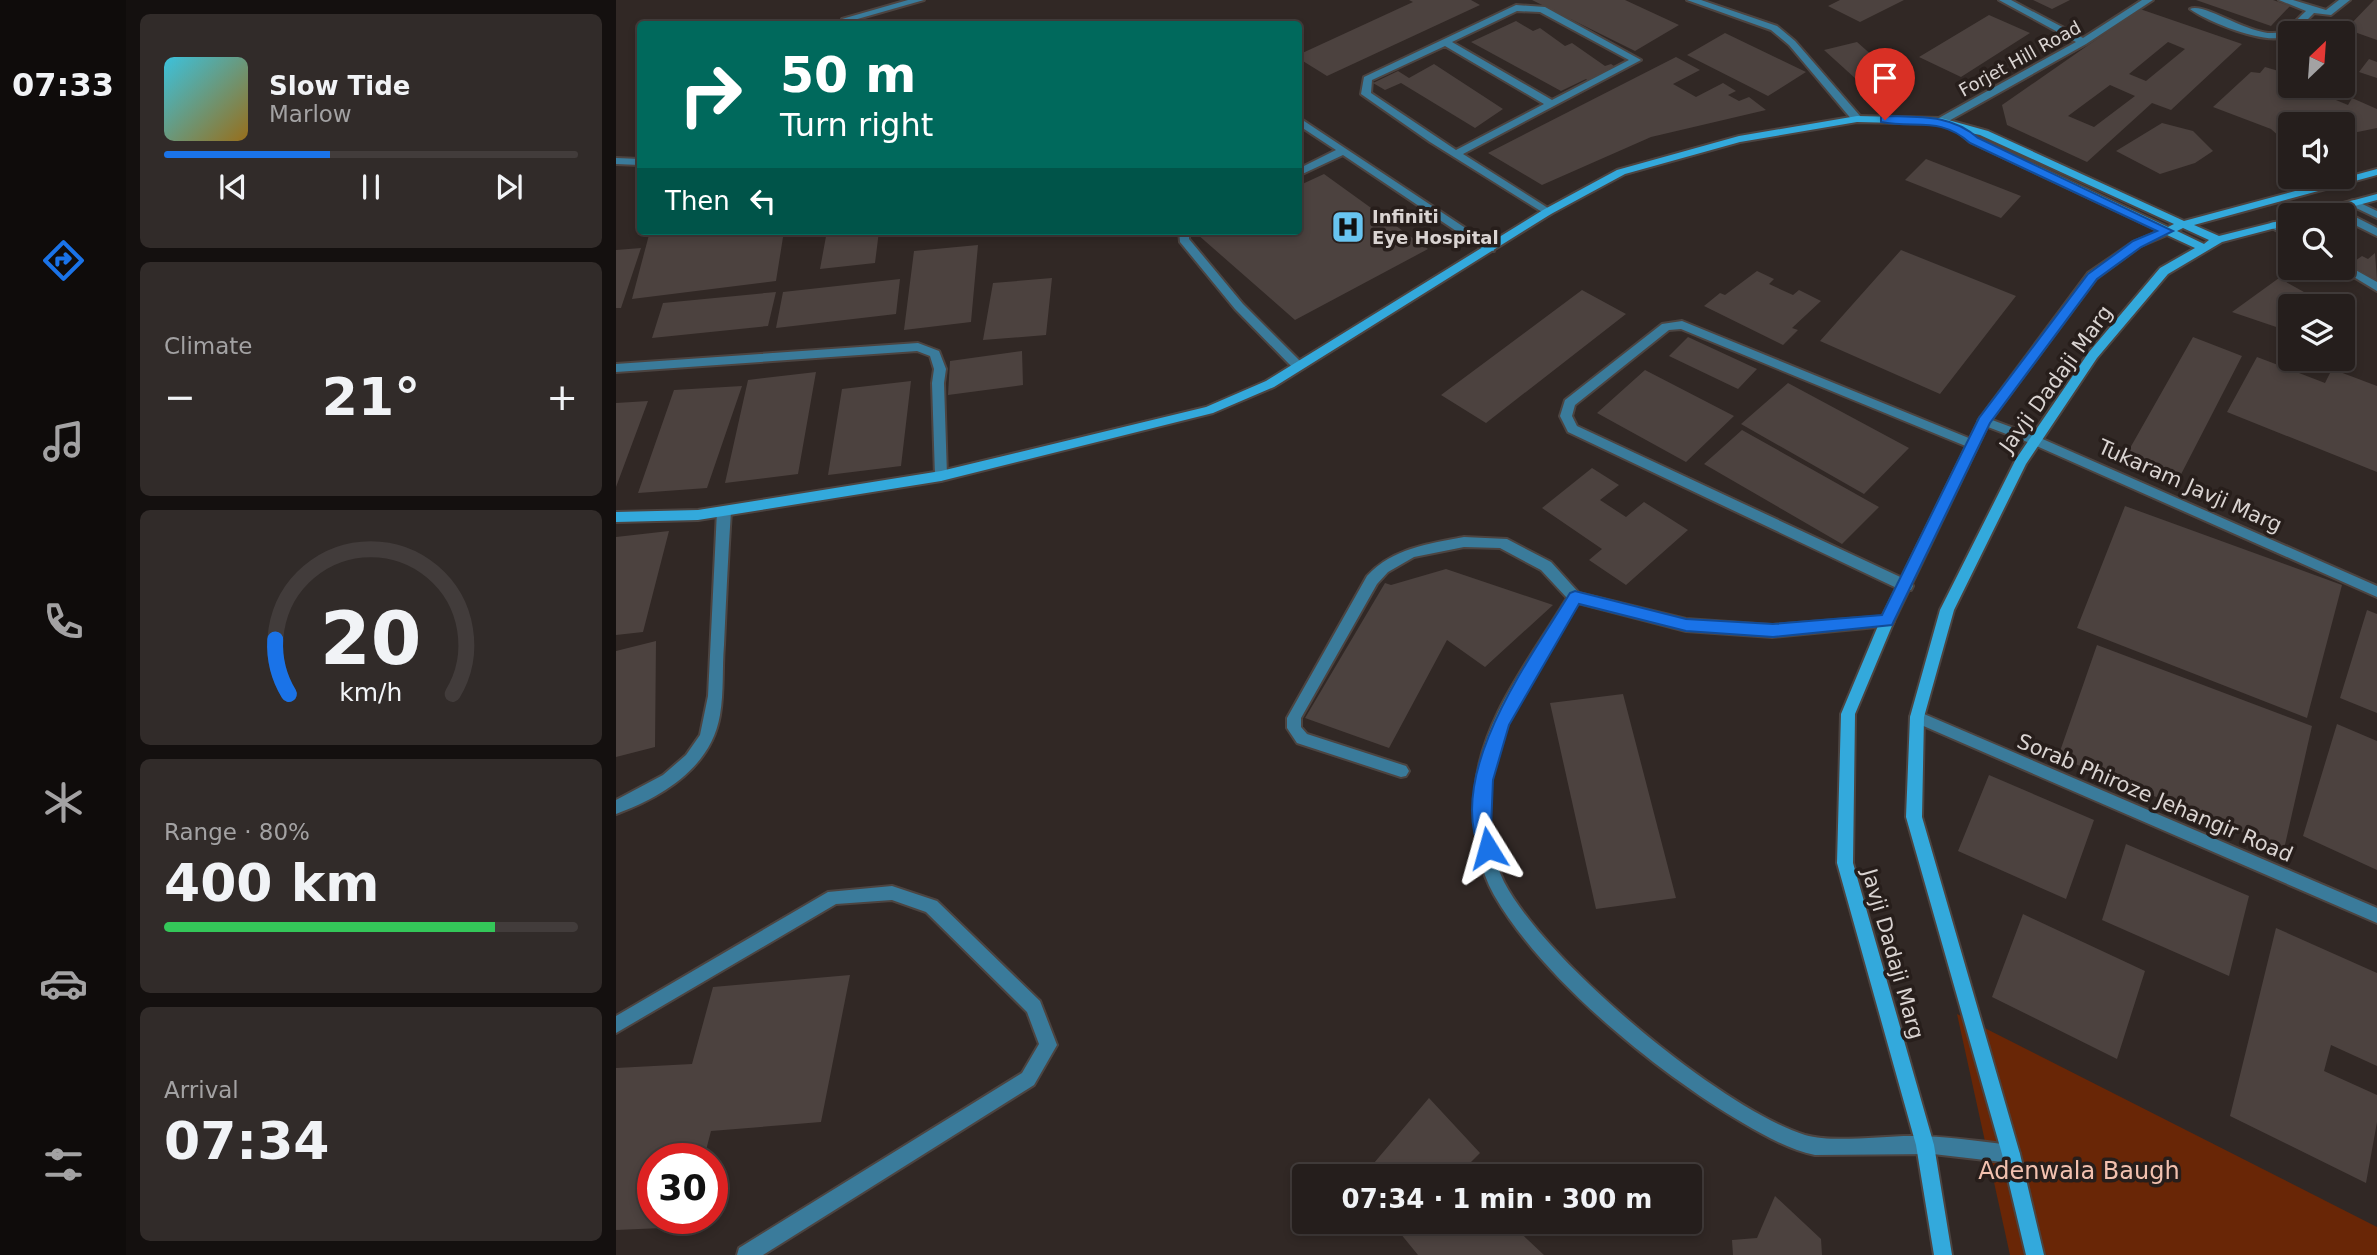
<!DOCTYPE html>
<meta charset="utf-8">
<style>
:root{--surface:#251e1c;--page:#312b29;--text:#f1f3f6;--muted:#a3a2a3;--line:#423c3b;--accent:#1a73e8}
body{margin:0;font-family:"DejaVu Sans",sans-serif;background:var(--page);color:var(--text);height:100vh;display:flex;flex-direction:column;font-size:26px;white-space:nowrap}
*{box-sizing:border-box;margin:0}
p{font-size:23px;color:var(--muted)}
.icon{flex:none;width:38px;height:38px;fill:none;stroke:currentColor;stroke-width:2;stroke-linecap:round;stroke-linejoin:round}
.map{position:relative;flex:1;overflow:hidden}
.details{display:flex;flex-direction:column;gap:14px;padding:14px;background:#14100f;width:490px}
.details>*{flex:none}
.guide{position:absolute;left:21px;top:21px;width:665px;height:214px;border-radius:7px;box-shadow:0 4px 10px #0003,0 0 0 2px var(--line);background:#00695c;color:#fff;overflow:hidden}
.needle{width:46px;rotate:25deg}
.buttons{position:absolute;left:1662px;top:21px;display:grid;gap:14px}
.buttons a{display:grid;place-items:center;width:77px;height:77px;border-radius:7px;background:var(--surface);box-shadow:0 4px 10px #0003,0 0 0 2px var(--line);font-size:35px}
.speed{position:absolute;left:21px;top:1143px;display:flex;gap:14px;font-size:35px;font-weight:700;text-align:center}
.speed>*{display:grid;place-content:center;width:91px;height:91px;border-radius:50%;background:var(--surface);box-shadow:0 4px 10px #0003,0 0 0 2px var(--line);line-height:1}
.speed .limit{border:10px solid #d22;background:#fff;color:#111}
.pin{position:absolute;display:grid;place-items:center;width:60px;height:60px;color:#fff;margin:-72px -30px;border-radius:50% 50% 50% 0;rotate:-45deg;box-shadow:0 0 7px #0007}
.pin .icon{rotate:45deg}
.me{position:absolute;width:77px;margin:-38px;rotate:352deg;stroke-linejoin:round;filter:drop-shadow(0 0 5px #0008)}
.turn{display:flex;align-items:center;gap:24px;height:147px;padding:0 28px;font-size:32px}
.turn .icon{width:91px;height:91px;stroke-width:2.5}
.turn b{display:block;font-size:49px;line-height:60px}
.then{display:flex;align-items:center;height:66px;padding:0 28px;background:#0003;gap:14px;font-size:26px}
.big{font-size:52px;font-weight:800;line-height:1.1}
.details .card{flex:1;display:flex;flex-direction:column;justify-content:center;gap:10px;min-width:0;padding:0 24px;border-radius:10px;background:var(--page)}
.details .dial{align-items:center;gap:0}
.dial svg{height:182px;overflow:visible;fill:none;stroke:var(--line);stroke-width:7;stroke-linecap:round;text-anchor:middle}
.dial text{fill:var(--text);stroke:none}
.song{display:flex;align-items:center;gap:21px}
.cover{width:84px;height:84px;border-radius:10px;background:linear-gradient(135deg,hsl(190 70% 55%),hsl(40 70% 35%))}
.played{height:7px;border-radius:4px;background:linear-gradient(90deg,var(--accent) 40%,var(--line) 40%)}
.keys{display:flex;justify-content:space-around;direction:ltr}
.heat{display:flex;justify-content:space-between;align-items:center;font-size:38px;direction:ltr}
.charge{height:10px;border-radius:5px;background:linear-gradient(90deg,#34c759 80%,var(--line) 0)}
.trip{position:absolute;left:676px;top:1164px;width:410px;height:70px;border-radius:7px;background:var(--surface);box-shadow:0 4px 10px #0003,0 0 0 2px var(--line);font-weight:800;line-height:70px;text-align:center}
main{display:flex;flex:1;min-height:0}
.tabs{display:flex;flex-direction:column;width:126px;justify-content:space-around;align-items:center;background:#0f0c0b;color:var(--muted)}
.tabs .icon{width:49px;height:49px}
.tabs .selected{color:var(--accent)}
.tabs b{font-size:32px;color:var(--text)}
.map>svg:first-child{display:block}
.green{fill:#692606}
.building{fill:#4c423f;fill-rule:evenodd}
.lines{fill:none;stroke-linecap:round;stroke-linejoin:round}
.lane-casing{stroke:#4c4441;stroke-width:4}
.street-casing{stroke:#4c4441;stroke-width:4}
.secondary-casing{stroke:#4c4441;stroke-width:4}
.lane{fill:#3a7b9b;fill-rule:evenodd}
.street{fill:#3a7b9b;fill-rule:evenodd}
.secondary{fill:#33a9dc;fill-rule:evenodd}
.route{fill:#1a73e8;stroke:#114b97;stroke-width:2}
.labels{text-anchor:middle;stroke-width:7;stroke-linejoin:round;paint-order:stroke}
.far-street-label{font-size:18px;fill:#dad4d2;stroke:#271e1b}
.far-poi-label{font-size:18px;font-weight:bold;fill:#dad4d2;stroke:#271e1b;text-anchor:start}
.street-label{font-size:21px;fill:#dad4d2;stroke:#271e1b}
.near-park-label{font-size:24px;fill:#f2c1af;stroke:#271e1b}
</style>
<main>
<nav class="tabs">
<b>07:33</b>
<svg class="icon selected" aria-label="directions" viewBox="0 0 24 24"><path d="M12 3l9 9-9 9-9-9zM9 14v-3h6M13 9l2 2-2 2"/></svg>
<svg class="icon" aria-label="music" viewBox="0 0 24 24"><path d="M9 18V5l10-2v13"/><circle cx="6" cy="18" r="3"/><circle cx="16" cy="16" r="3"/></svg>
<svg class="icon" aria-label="phone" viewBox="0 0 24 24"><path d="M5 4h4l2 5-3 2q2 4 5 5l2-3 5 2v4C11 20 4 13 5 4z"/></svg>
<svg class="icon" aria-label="climate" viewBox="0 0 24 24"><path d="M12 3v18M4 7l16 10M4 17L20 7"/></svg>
<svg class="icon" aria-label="car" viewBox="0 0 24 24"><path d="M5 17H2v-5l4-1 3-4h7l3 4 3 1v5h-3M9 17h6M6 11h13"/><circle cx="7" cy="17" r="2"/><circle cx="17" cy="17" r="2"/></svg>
<svg class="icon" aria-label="filters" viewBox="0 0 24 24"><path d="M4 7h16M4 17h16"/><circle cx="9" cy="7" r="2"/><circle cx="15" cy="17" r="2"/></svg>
</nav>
<section class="details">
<div class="card">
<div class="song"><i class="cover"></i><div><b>Slow Tide</b><p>Marlow</p></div></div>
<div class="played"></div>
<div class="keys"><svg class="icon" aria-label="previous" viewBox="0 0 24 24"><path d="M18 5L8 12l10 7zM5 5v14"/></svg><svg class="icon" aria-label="pause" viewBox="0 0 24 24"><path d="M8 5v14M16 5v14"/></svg><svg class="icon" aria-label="next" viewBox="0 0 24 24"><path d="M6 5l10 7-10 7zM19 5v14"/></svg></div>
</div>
<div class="card"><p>Climate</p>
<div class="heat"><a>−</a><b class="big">21°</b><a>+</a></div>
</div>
<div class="card dial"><svg viewBox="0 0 100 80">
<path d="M14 69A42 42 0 1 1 86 69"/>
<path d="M14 69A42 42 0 0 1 8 45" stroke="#1a73e8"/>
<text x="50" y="56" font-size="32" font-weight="700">20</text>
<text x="50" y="72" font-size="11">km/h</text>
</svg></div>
<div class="card"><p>Range · 80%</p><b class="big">400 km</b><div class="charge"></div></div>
<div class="card"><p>Arrival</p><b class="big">07:34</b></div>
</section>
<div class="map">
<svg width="1761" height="1255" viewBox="0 0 1761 1255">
<rect width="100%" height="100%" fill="#312825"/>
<path class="green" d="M1341,1014l420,213v28h-367z"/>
<path class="building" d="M793,0h62l9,5 -153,71 -29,-18v-3l115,-53z
M916,0h93l54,25 -44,26z
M1224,0h64l-44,22 -32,-16z
M1417,0h37l-18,9z
M1580,0h77l17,6 -19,20z
M1758,0h3v40l-31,-11z
M1524,9l102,35 -71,66 -19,-7 -65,59 -80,-37 -5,-20zM1552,42l17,7 -39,32 -17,-7zM1494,85l25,11 -41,31 -26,-11z
M1373,15l41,18 -69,44 -42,-20z
M900,21l17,10 7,-3 25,18 7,-3 33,23 6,-2 3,2 -24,16 -4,-3 -25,12 -90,-49z
M1109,33l81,39 -38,24 -81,-41z
M1241,42l43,38 -33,9 -43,-39z
M1060,57l24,13 -27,14 23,13 27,-14 13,8 -8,4 11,6 10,-4 17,13 -115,27 -109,48 -54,-32z
M1753,59l8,3v16l-18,-6z
M818,64l69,45 -28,19 -74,-45 -16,7 -12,-7 25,-12 11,7z
M1649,67l24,7 2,12h11l46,19 4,-7 25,11v19l-34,7v-11h-52v23l-20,-18 -58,-22 38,-35 9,1z
M1546,123l31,8 20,20 -18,12 -35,11 -44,-23z
M1310,159l95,37 -20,22 -96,-38z
M708,174l104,75 -133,71 -98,-86 7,-3h94v-45z
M34,231h134l-8,50 -144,18z
M211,231h52l-4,32 -55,6z
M362,245l-7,77 -67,8 10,-79z
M25,248l-20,60h-5v-58z
M1285,250l115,46 -76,98 -120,-53z
M1759,253l2,27 -28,-15 13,-9 6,3z
M1141,271l17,8 -5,5 24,11 6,-5 22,11 -29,27 6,2 -15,15 -79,-39 16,-13 5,2z
M436,278l-6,57 -63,5 10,-57z
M1663,278l50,28h-38v26l-59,-20z
M284,279l-4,35 -120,14 7,-36z
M966,290l44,24 -140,109 -45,-28z
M160,292l-8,34 -116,12 11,-35z
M1072,337l69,32 -19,20 -69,-33z
M1577,337l49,19 -67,130 -54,-22z
M406,351l1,34 -75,10 2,-34z
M1641,357l68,26 7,-14 45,17v86l-150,-60z
M1029,370l89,46 -48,46 -89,-49z
M200,372l-18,102 -73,9 23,-103z
M295,381l-10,85 -73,9 14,-86z
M1172,383l121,65 -45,46 -123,-70z
M126,386l-35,102 -69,5 36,-103z
M32,401l-32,86v-84z
M1126,430l137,77 -37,37 -138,-80z
M976,468l27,17 -19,15 26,17 18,-15 44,28 -62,55 -37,-25 13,-11 -60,-41z
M1509,506l217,79 -35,133 -230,-90z
M53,531l-26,101 -27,3v-98z
M830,569l107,36 -68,62 -38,-27 -58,108 -84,-30 80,-135 6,2z
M1751,610l10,4v99l-37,-15z
M40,641l-1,106 -39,10v-106z
M1481,645l215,81 -28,123 -226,-92z
M1007,694l53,204 -80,11 -46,-206z
M1721,724l40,17v129l-74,-34z
M1373,775l105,45 -28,79 -108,-48z
M1510,844l123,52 -20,80 -127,-56z
M1407,914l122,57 -28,88 -125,-62z
M1660,928l101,45v93l-46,-21 -7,26 53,24v27l-11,61 -136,-67z
M234,975l-29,147 -110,9 -7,27h-51v60h34l-2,9 -69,3v-162l76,-4 21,-77z
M813,1098l51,55 -21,21 2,2h-98z
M1159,1196l46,43 1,16h-89l-1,-15 25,-2z
M775,1222h118l35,33h-126z"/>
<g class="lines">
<defs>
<path id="lane" d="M682,117l196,130v4h-8l-143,-96 -45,21v-7l38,-19 -38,-25z
M1738,200l23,11v7l-27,-13v-4z
M563,231h10v8l54,65 59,59 2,3 -2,3h-8l-59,-60 -55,-67z
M1301,711l460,197v15l-465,-202 -2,-4 2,-4z"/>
<path id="street" d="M292,0h16l-77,22 -5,-3z
M1071,0h14l76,26 18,15 66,76v4h-8l-64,-76 -18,-15z
M1383,0h12l72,38 59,-38h11l-67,44 -141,79h-8v-4l139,-77z
M1663,0h14l33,10 13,-10h11l-19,15 -17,-2c-9,9 -18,20 -30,24 -21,7 -76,-15 -94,-28 14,-8 65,31 90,23 10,-3 18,-14 26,-21z
M900,5l29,2 96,53 -178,94 88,56v4l-4,1 -117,-73 -69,-48 3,-17zM901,11l23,1 89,48 -77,40 -100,-58zM829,46l99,58 -88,46 -85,-57 1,-13z
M0,158l24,1v6l-24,-1z
M1718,206l43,22v8l-34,-17v-4l-13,-4v-4z
M1658,222l17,8v8l-21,-11v-4z
M1727,263l34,19v9l-38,-23h4z
M1066,321l294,120 2,3 -2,3h-8l-287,-118 -12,1 -94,75 -3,11 5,10 334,156 2,4 -2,4h-10l-333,-158 -8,-16 5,-16 97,-76z
M302,343l21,8 7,18 -2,14 3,93 -6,5 -6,-5 -3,-93 2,-14 -4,-13 -13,-5 -301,21v-8z
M1368,417l54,20 339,149v11l-347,-154 -50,-19 -2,-3 2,-3z
M108,506l7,5c-3,45 -5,90 -7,134 -2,24 0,47 -4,70 -9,53 -58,82 -104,99v-14l47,-25 23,-20 14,-20 8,-39 9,-185z
M848,537l43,2 44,23 28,31 107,26 86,6 115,-9 5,1 2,4 -2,4 -5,1 -115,11 -86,-6 -108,-28c-33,56 -78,113 -87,180 -3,31 -1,71 13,99 41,79 216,226 301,253 27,8 76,1 106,1 34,0 67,5 100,9l6,3 3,6 -3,6 -6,3 -78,-9 -118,1c-25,-5 -50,-19 -72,-32 -84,-49 -200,-143 -249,-228 -17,-30 -21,-68 -19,-103 5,-72 56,-134 92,-194l-26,-28 -41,-22 -36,-1 -50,10 -26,15 -11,12 -76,134v9l6,7 99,32 3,5 -3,5 -5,1 -104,-34 -10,-15v-10l80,-142c26,-28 61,-32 97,-39z
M276,886l45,15 103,100 17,44 -23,40 -271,170h-26l2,-7 283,-175 17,-29 -12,-32 -101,-100 -34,-12 -56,4 -220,129v-17l212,-124z"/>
<path id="secondary" d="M1241,116l84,2 47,13 196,90 193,-52v6l-183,50 25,11 72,-18v6l-69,18 -54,32 -71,84 -71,106 -72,146 -30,107 -2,100 98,337 24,101h-18l-24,-101 -96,-337 4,-100 30,-107 76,-151 73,-107 71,-84 35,-20 -28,-13 -26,11 -45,33 -107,144 -95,198 -39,93 -2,149 81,282 18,110h-18l-18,-110 -79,-282 4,-149 39,-93 100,-203 108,-145 45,-31 26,-11 -189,-89 -12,-10v-3l-17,-5 -84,-2 -117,20 -115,32 -74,40 -277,173 -61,26 -272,68 -243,39 -82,2v-10l82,-2 243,-39 265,-64 60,-26 277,-171 74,-40 122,-34zM1355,133l9,2 194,89 -6,3 -190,-89zM1567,228l26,12 -5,4 -27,-13z
M1761,194v6l-56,15h-16l1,-2z"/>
</defs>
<use href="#lane" class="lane-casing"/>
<use href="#street" class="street-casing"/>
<use href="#secondary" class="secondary-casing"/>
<use href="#lane" class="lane"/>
<use href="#street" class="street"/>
<use href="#secondary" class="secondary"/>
</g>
<path class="route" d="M1269,116c34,1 66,-2 93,22l195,93 -32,16 -44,32 -107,144 -98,202 -119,12 -87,-6 -107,-27 -70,121 -16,55 -2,48 6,20 -3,5 -6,3 -7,-3c-37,-79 49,-194 89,-260l5,-2 111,28 87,5 109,-9 97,-197 109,-144 45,-33 24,-10 -187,-88c-30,-27 -54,-14 -89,-21v-5z"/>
<defs>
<symbol id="hospital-square" viewBox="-11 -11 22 22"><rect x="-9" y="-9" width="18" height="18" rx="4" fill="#68c4f0" stroke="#271e1b"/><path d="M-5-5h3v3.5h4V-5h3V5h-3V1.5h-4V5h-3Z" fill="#111"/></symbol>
</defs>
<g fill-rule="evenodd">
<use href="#hospital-square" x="713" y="208" width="38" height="38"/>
</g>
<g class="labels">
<g class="far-street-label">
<text transform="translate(1404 59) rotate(-29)" y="6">Forjet Hill Road</text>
</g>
<g class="far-poi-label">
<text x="756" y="223">Infiniti<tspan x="756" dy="21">Eye Hospital</tspan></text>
</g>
<g class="street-label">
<text transform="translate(1440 379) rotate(-54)" y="7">Javji Dadaji Marg</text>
<text transform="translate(1574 486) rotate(24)" y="7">Tukaram Javji Marg</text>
<text transform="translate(1539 798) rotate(23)" y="7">Sorab Phiroze Jehangir Road</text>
<text transform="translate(1277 954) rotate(74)" y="7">Javji Dadaji Marg</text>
</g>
<g class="near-park-label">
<text x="1463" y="1179">Adenwala Baugh</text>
</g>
</g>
</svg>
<div class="buttons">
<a><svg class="needle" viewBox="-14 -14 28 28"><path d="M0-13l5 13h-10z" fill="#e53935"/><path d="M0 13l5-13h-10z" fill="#a3a2a3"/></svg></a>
<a><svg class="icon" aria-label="sound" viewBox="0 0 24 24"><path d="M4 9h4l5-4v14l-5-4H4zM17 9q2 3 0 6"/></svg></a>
<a><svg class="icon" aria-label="search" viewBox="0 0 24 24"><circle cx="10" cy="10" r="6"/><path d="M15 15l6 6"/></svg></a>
<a><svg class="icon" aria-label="layers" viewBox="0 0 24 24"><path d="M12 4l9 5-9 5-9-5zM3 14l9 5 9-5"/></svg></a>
</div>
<div class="speed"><div class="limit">30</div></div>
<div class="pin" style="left:1269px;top:120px;background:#d93025"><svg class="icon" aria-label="arrive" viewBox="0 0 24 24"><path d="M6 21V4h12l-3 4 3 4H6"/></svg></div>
<svg class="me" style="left:872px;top:848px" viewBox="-20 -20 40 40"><path d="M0-17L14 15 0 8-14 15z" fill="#1a73e8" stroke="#fff" stroke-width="4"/></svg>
<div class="trip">07:34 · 1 min · 300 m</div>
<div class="guide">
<div class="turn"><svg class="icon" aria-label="right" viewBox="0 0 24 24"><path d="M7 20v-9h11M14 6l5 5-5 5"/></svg><div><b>50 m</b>Turn right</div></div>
<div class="then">Then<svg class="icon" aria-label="left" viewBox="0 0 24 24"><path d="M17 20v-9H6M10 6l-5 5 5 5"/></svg></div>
</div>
</div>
</main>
